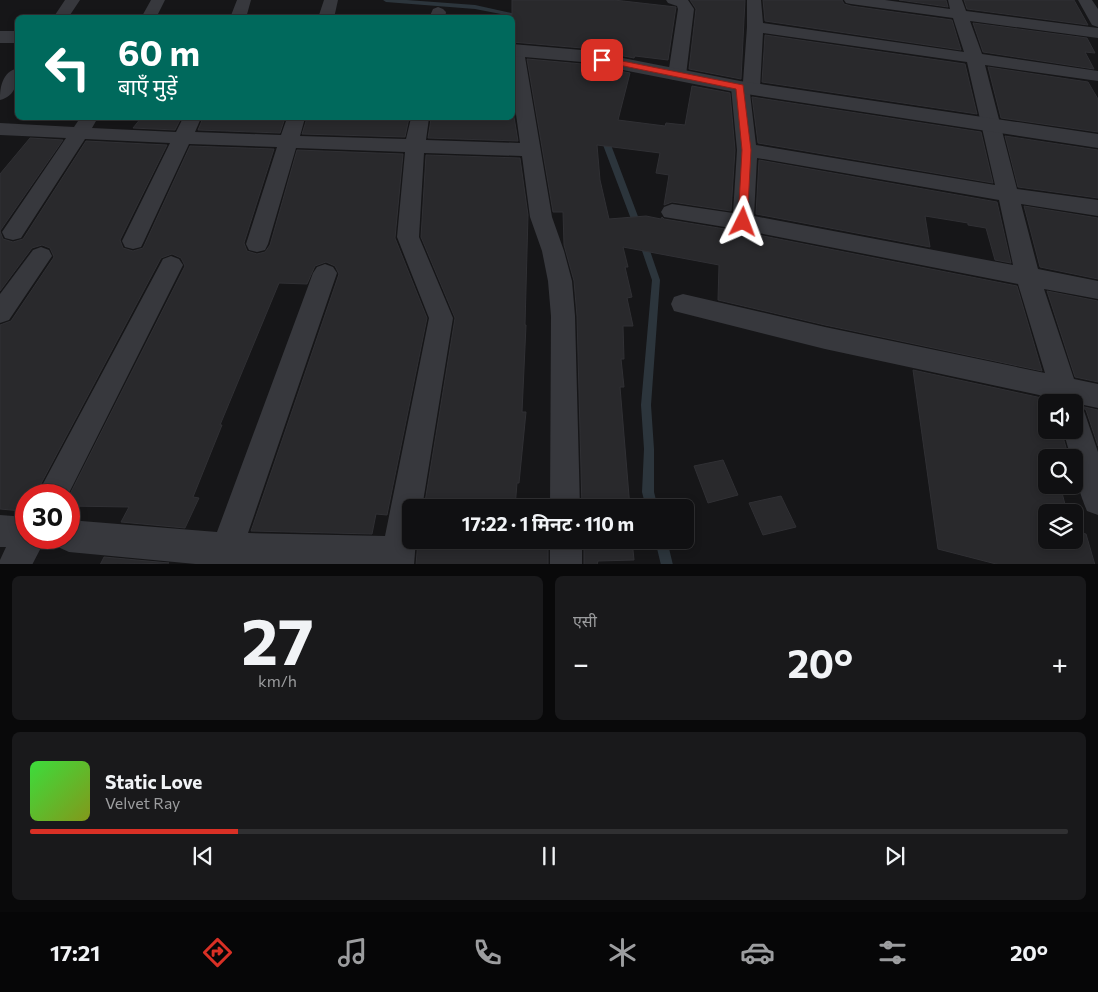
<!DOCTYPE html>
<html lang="hi">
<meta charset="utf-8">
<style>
:root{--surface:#101012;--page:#19191b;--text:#f1f3f6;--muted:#9c9d9f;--line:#303032;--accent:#d93025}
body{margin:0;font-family:Commissioner,"Noto Sans Devanagari",sans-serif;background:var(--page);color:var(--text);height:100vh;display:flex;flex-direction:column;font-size:19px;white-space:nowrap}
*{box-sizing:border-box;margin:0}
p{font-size:16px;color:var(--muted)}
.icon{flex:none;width:28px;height:28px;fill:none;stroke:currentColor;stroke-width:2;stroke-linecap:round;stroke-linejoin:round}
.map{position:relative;height:564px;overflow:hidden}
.panel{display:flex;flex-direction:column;gap:12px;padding:12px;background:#09090a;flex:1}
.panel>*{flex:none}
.hud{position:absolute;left:15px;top:15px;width:500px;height:105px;border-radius:8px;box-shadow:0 2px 8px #0003,0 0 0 1px var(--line);background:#00695c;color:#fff;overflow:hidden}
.buttons{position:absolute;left:1038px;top:394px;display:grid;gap:10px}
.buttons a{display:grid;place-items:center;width:45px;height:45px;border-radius:8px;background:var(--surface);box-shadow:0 2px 8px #0003,0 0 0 1px var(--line);font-size:25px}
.speed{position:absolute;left:15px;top:484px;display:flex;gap:10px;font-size:25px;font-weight:700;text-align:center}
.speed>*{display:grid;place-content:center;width:65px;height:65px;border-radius:50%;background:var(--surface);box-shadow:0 2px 8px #0003,0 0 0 1px var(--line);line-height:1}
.speed .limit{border:8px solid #d22;background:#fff;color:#111}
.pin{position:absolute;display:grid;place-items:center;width:42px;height:42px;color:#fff;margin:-21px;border-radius:10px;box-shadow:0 2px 8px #0006}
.me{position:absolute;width:55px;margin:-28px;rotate:3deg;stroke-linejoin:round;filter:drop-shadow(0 0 4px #0008)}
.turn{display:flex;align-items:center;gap:18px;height:105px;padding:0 20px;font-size:22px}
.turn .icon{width:65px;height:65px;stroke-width:2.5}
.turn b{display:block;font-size:35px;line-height:42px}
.big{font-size:38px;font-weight:700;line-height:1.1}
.panel .widget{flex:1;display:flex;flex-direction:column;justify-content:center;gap:8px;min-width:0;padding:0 18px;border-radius:8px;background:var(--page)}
.panel .dial{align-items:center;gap:0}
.dial b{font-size:65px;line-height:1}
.song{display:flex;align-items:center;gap:15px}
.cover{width:60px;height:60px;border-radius:8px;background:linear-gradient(135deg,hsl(120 70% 55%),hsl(70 70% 35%))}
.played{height:5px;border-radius:2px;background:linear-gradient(90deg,var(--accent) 20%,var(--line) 20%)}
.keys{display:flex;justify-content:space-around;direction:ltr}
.heat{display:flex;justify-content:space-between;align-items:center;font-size:28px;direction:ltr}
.panel .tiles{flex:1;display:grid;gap:12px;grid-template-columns:1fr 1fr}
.widget:last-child{grid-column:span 2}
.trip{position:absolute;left:402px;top:499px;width:292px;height:50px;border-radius:8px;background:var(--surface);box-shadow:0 2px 8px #0003,0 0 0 1px var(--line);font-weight:700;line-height:50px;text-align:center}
.dock{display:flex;height:80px;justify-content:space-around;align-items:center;background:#060607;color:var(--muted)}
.dock .icon{width:35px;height:35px}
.dock .active{color:var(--accent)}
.dock b{font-size:22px;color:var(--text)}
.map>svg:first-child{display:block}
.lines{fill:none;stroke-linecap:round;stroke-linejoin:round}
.stream{fill:#2c353c;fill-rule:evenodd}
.building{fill:#29292c;stroke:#303034}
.minor{fill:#37383d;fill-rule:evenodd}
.tertiary{fill:#37383d;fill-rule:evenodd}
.route{fill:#d93025;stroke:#8d1f18}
</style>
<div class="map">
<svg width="1098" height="565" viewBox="0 0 1098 565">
<rect width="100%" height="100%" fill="#161618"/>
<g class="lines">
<path class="stream" d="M383,0h24l68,5 50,11 -3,2 -47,-9 -89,-7z
M601,135h6l1,2 34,90 -1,2 -3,1 -4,-3 -34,-90z
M643,239l4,3 13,38 -9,125 3,44v43l4,16h-12l-4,-16 2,-43 -3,-44 11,-125 -13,-38z
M655,540h12l6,25h-12z"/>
</g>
<path class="building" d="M512,0h102l62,7 -8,53 -33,-4 -1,2 -52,-10 -70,-6z
M690,0h55l-4,79 -52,-10 7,-60z
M763,0h79l2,4 7,2 101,14 9,30 -196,-29z
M899,0h47l2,7z
M964,0h110l14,25 -121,-16z
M973,23l114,15 8,15 -10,-1 9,17 -111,-17z
M765,35l200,29 12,50 -215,-32z
M527,59l55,5 48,9 -12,47 47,6 1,-3 19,2 7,-39 38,7 5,57 -4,61 -59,-9 -8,3 5,-30 -13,-2 4,-20 -63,-8 3,35 9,39 37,-3 15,3 1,-2 2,2 79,13 274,54 25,85 -217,-46 -107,-25 1,-35 -96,-18 5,20h-3l7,30 -5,1 6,28h-10l1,33h-3l3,28h-4l10,121h-48l-5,-192 -3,-35 -10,-36 -1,-33h-10z
M988,67l100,15 10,17v33l-97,-14z
M752,97l229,35 12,51 -235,-40z
M512,105l6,36 -90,-3 3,-19 44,1 1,-2h36z
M141,118h40l-6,12 -42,-2z
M203,118h82l-5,15 -82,-3z
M307,118h102l-4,19 -103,-3z
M1005,136l93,14v48l-80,-11z
M30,138l33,2 -63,91 3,8 10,3 10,-3 63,-98 81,4 -47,95 3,8 10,3 10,-3 47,-102 84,3 -30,94 3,8 10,3 8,-2 5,-7 27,-95 106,4 -8,84 32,80 -40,197 -11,-1 -4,20 -121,-3 88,-257 -4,-8 -9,-4 -11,4 -8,18 -28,-1 -59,142h2l-29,72 6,1 -14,30 -64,-6 8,-15 -60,-1v-10l116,-230 -4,-8 -9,-4 -11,4 -126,237h-9v9l-4,7 -22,-2v-184l11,-4 43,-64 -4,-9 -8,-3 -10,3 -32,43v-117z
M426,155l94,3 8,57 -3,110h1l-4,87h4l-7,71h-2l-2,25h-91l31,-190 -34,-81z
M759,160l238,42 14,61 -16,-3 -9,-32 -18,-3v-2l-43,-7 5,31 -174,-33z
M1024,206l74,12v61l-58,-12z
M1047,291l51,10v81l-23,-5z
M913,370l138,30 1,2h-6v28h15l8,28 -16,-3v3h-7v27h14l7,27h-21v28h28v-9l12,3 9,31h-95l-62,-16z
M1080,406l18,4v36l-12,-36z
M723,460l15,35 -30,8 -14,-37z
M781,496l15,31 -33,8 -14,-32z
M418,540h130v25h-132z
M584,540h48l2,20 -36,1 -1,4h-13z
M104,557l65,6 -69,2z"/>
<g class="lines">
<path class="minor" d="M65,0h15l-12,18h-15z
M151,0h14l-9,18h-15z
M237,0h14l-5,18h-16z
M324,0h14l-4,18h-16z
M666,0h22l6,9 -8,66 -3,4 -6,1 -6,-1 -3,-4 10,-66 -1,-3 -9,-3z
M747,0h14l2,23 201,29 -11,-34 -102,-14 -5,-1 -2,-3h41l65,9 -2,-9h14l4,11 132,17v10l-128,-17 12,33 116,17v10l-113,-16 32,124 81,11v16l-77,-12 17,65 60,12v18l-54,-10 30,90 24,5v24l-19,-4 -2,4 7,3 14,41v63l-11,-4c-7,-17 -13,-35 -13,-53h-3l-8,-28h11v-28h-20l-1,-4 -228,-49 -151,-38 -3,-7 3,-7 9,-3 142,33 220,46 -27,-89 -275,-54 -79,-13 -3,-5 3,-5 8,-3 61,9 4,-63 -6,-63 3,-4 9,-1 4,-55zM763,33l204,29 28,123 -239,-40 -6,-52 7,-1 3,-4zM757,158l242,42 14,65 -259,-49z
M1078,0h14l6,9v18l-6,-2z
M438,7l5,2 3,3 -1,6h-16l4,-9z
M516,46l6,1 2,4 28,166 12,34 8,30 3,35 5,192h-30l1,-192 -3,-35 -6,-30 -12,-34 -8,-61 -98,-3 -5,84 34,81 -31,190h-11v32h5l-2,25h-208l-137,-13 -11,-5 -4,-9h15v-18l148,12 96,-259 4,-6 8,-3 8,3 4,6 -89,260 137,3 44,-218 -32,-81 8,-85 -109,-4 -28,96 -3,6 -8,2 -8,-2 -3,-6 31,-97 -88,-3 -45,97 -3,6 -8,2 -8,-2 -3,-6 48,-98 -85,-4 -64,99 -8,2 -8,-2 -3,-6 64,-94 -66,-3v-12l74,4 6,-9h14l2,3 -4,7 84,4 7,-14h18l-6,14 86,3 6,-17h18l-5,18 106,3 5,-21h18l-3,22 94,3 -8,-57v-39z
M18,68c0,14 -2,28 -18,32 0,-13 2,-28 18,-32z
M41,247l8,3 3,6 -43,64 -9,3v-29l33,-44z
M171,256l8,3 4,6 -115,230h-31l126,-236z
M0,515l26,2v21h20l-14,27h-32v-5l6,-13h-6z
M550,540h32v25h-32z"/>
<path class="tertiary" d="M0,31h18v12h-18z
M512,44l70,6 158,31 358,53v14l-358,-55 -158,-31 -70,-6z"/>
</g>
<path class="route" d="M602,57l141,28 8,65 -4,75 -4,1 -5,-4 4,-72 -6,-61 -137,-28 -2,-1z"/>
</svg>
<div class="buttons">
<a><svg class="icon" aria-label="sound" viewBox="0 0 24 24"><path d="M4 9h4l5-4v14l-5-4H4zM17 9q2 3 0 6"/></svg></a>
<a><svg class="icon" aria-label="search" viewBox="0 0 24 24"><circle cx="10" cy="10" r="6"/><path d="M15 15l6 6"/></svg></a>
<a><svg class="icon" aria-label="layers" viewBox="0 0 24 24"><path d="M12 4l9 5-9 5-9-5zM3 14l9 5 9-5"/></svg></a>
</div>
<div class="speed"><div class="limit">30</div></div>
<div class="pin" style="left:602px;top:60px;background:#d93025"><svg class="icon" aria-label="arrive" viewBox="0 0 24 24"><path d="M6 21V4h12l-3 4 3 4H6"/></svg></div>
<svg class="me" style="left:743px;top:222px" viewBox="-20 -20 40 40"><path d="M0-17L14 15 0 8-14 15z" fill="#d93025" stroke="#fff" stroke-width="4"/></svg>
<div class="trip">17:22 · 1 मिनट · 110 m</div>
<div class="hud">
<div class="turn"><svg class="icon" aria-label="left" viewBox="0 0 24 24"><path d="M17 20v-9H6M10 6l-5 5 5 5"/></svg><div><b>60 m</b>बाएँ मुड़ें</div></div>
</div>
</div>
<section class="panel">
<div class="tiles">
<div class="widget dial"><b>27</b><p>km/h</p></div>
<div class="widget"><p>एसी</p>
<div class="heat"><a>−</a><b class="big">20°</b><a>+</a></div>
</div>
<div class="widget">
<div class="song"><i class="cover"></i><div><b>Static Love</b><p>Velvet Ray</p></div></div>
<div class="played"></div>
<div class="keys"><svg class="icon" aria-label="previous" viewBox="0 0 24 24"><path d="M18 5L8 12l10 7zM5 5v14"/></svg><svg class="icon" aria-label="pause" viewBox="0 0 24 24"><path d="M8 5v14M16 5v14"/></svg><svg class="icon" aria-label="next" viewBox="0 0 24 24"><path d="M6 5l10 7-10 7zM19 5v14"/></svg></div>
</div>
</div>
</section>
<nav class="dock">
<b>17:21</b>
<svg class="icon active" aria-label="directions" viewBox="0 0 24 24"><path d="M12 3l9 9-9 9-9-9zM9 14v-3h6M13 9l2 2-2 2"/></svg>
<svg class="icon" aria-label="music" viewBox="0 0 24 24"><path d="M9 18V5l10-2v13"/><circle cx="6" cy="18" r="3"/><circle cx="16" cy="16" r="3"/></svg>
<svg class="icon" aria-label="phone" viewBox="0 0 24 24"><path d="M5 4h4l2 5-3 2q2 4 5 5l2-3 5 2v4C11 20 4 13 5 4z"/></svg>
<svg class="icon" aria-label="climate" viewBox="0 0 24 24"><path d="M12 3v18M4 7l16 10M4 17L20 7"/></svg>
<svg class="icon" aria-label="car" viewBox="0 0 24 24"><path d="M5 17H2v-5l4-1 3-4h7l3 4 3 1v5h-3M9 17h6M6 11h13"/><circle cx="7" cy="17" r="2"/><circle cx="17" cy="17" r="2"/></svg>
<svg class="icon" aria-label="filters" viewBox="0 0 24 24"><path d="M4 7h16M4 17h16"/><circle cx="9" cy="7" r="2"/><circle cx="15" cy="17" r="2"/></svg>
<b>20°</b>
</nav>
